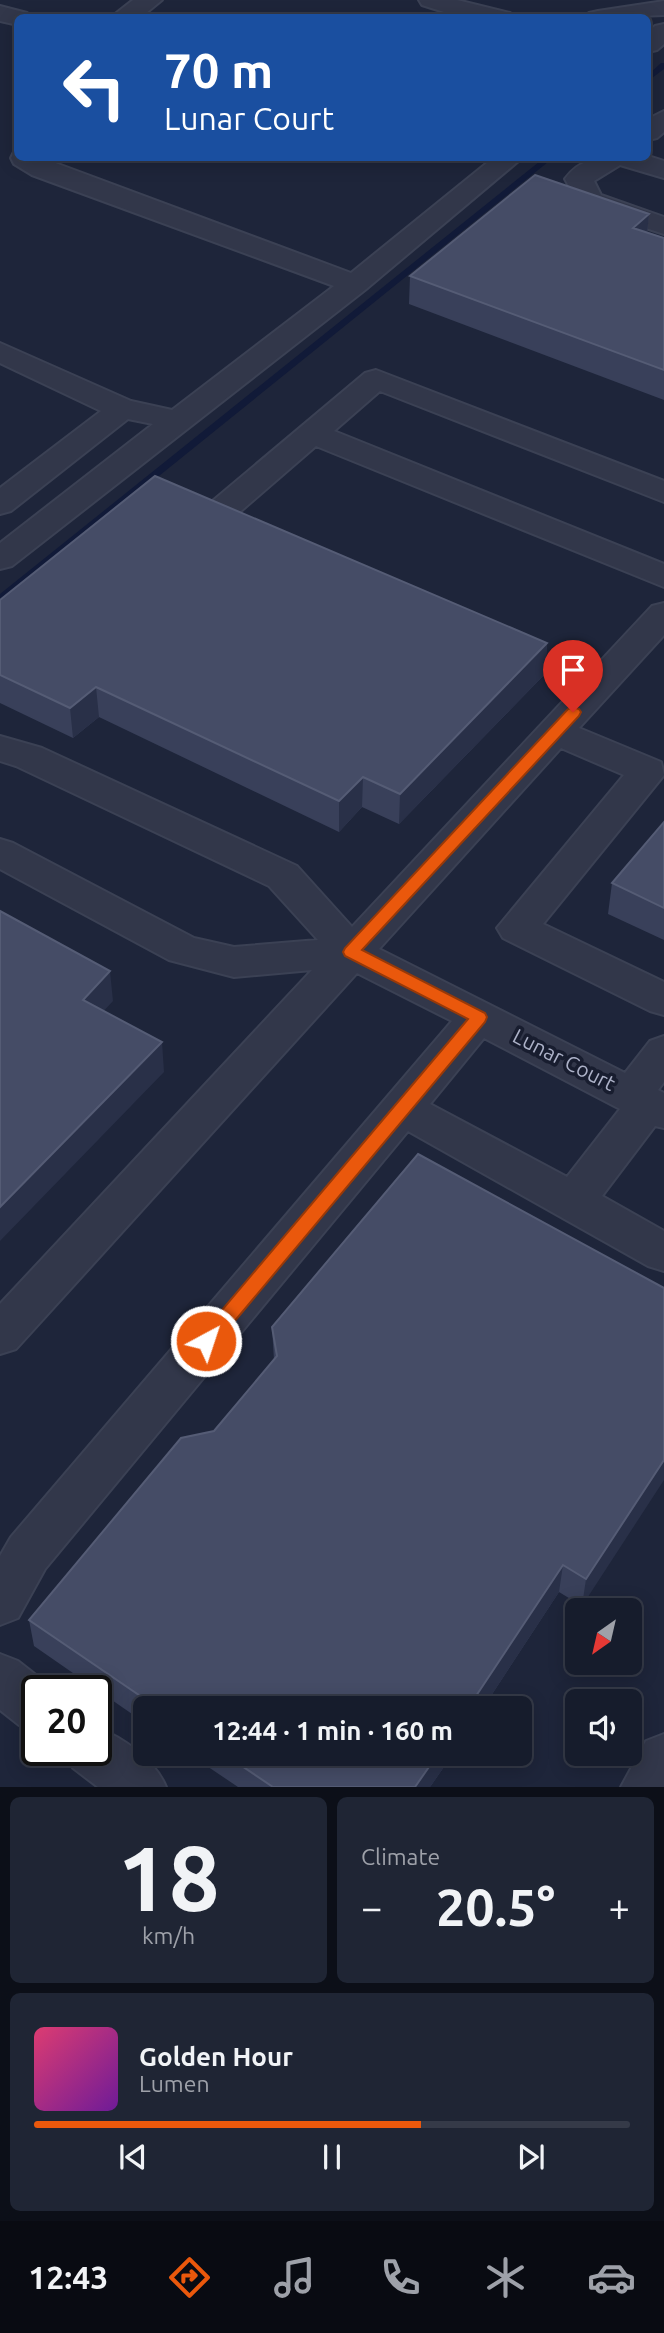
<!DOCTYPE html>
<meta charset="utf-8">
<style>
:root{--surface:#161c2c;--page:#1f2534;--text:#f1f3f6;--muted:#9ea1a9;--line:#353a48;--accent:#ea580c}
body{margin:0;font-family:Ubuntu,sans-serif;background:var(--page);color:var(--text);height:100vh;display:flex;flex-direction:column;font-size:26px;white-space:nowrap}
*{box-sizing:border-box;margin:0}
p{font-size:23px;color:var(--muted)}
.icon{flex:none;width:38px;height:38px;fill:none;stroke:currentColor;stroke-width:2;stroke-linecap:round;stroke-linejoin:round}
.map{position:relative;height:1787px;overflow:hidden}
.side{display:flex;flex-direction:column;gap:10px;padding:10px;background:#0c0f18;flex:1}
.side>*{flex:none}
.hud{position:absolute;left:14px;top:14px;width:637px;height:147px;border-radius:10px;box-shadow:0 4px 18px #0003,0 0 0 2px var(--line);background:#1a4fa0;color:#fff;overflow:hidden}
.needle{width:46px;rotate:214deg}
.tools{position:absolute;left:565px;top:1598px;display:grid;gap:14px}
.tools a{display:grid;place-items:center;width:77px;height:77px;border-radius:10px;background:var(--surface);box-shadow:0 4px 18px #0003,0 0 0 2px var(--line);font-size:35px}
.speed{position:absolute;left:21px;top:1675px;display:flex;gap:14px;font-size:35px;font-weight:700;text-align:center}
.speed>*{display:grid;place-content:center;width:91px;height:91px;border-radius:50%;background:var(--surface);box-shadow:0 4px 18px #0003,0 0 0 2px var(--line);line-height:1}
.speed .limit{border:4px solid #111;border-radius:10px;background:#fff;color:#111}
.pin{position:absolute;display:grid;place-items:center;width:60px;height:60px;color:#fff;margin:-72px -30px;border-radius:50% 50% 50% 0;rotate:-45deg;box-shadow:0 0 7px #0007}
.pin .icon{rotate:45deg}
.me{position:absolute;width:77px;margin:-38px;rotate:40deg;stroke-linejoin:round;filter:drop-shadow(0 0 5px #0008)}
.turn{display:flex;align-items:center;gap:24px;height:147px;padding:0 35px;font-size:32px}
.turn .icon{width:91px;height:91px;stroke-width:2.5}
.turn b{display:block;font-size:49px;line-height:60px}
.big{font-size:52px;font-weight:600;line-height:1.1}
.side .card{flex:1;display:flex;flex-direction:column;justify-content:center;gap:10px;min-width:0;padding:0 24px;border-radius:10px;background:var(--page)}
.side .dial{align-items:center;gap:0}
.dial b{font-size:91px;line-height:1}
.song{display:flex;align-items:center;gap:21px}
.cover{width:84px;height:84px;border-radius:10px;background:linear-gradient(135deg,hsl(340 70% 55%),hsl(280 70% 35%))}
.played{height:7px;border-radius:4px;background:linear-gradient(90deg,var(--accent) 65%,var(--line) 65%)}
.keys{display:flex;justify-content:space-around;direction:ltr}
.heat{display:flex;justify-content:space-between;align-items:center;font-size:38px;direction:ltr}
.side .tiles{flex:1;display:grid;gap:10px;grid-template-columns:1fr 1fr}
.card:last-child{grid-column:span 2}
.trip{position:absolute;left:133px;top:1696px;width:399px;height:70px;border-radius:10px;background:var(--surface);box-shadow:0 4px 18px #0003,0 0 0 2px var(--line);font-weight:600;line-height:70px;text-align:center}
.menu{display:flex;height:112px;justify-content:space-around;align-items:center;background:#090b12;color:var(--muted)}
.menu .icon{width:49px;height:49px}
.menu .on{color:var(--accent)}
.menu b{font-size:32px;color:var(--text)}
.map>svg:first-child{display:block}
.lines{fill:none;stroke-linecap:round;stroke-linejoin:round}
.stream{fill:#111a38;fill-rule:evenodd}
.minor-casing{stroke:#3b4154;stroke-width:4}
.minor{fill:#32374a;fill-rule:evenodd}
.wall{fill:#39405a}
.shaded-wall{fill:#293048}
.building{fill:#454c66;stroke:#555c75;stroke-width:2}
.route{fill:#ea580c;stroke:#983908;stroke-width:2}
.labels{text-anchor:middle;stroke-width:7;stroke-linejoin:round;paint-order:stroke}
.street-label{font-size:21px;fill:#acb1c7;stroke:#181d2f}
</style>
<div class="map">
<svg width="664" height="1787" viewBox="0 0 664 1787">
<rect width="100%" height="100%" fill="#1e253a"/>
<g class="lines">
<path class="stream" d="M661,63h3v6l-16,12v-6z
M544,158h9l-549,443 -4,1v-8z"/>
<defs>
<path id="minor" d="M133,0h29l-22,18h-30z
M419,0h38l53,13 3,5h-50l-41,-13z
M664,1v14l-78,3 3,-5 9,-2z
M0,6l27,7 3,5h-12v7l-18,-4z
M664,24v20l-7,6 -9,2v-20l7,-6z
M664,111v21l-7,6 -9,2v-21z
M14,152h4v6h24l309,115 142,-115h29l-157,132 -353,276 -12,3v-26l153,-119 -25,-5 -117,92 -11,3v-26l101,-77 -101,-48v-20l131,58 41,9 162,-124 -302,-111 -18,-11 -3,-6z
M648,156l16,5v17l-44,-13 -26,16 7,14 63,22v17l-84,-28 -15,-27c23,-32 55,-15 83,-23z
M376,370l288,111v21l-284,-111 -46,40 330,133v23l-348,-141 -89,77 -12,3 -12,-3 -4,-7 4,-7 162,-136z
M664,603v32l-85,93 82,34 3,13 -121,149 121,58v33l-14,-4 -147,-73 -6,-10 127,-153 -63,-27 -182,201 246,124 25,-32 14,-5v46l-6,8 6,3v35l-9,-2 -53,70 62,35v40l-16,-5 -240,-135 -363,438 -27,49 -18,7v-69l11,-19 441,-516 -95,-48 -341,376 -16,5v-50l312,-334 -78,7 -65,-17 -169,-91v-30l13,4 181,95 40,9 84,-7 -49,-54 -253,-120 -16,-5v-25l42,12 255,118 55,61 300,-321zM484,1038l136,71 -53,68 -137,-73z
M0,1654l18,7 37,29h-18v42l-18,-7 -19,-15z
M96,1727c28,11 59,33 70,60h-68l-25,-19 -8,-18h31z
M664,1734v53h-43l25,-46z"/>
</defs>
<use href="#minor" class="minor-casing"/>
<use href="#minor" class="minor"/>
</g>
<path class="wall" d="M649,214l-2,19 17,5v162l-255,-96 1,-28z
M0,600l547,43 -2,31 -146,150 -37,-17 -23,25 -240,-115 -26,21 -73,-35z
M664,822v118l-56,-26 4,-31z
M664,1288l-82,318 -23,-14 -76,116h-338v15l-111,-77 -5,-26 185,-189 60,-71 -2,-33z
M189,1754h264l-23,33h-192z"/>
<path class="shaded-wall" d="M649,214l-3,29 -13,-15z
M547,643l-2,31 -146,150 1,-30z
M96,687l3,30 -26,21 -3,-30z
M363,777l-1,30 -23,25v-31z
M110,971l3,30 -27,29 -3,-30z
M162,1042l2,30 -164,169v-34z
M664,1460v20l-82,126 4,-27z
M563,1565l-4,27 -76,116h-15z
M438,1754h15l-23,33h-15z"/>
<path class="building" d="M535,175l114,39 -16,14 31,10v132l-254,-94z
M155,476l392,167 -147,151 -37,-17 -24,24 -243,-114 -26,21 -70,-33v-75z
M664,822v86l-52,-25z
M0,911l110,60 -27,29 79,42 -162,165z
M418,1154l246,134v172l-78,119 -23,-14 -95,143h-310l-129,-88 152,-182 33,-7 63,-75 -5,-29z
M224,1754h214l-23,33h-142z"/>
<path class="route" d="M573,707l6,2 2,3 -2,4 -217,234 123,63 2,4 -2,5 -272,325 -7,2 -6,-2 -3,-6 3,-5 268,-317 -123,-63 -2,-4 2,-4 223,-239z"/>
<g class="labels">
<g class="street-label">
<text transform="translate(564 1060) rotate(27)" y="7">Lunar Court</text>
</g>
</g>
</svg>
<div class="tools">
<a><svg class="needle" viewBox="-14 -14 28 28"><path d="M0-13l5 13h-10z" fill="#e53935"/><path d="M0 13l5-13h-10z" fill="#9ea1a9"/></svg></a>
<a><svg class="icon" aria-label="sound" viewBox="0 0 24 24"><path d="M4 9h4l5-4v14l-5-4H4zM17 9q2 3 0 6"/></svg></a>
</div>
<div class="speed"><div class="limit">20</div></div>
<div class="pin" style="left:573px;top:712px;background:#d93025"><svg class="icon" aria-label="arrive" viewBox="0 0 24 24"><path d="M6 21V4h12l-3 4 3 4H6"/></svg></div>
<svg class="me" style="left:206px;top:1341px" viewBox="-20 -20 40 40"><circle r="17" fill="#ea580c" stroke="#fff" stroke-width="3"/><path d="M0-11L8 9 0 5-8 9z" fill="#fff"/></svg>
<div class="trip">12:44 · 1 min · 160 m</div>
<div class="hud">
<div class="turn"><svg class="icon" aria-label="left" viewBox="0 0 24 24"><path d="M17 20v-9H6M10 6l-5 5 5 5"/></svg><div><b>70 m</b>Lunar Court</div></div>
</div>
</div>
<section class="side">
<div class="tiles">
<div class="card dial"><b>18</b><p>km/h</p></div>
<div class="card"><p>Climate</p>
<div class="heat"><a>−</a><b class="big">20.5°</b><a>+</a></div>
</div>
<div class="card">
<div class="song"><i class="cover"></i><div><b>Golden Hour</b><p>Lumen</p></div></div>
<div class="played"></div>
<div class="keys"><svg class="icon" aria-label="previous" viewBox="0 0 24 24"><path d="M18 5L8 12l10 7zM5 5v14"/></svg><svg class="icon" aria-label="pause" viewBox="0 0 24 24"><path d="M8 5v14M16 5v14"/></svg><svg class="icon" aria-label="next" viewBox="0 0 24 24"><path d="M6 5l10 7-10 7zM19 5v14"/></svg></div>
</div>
</div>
</section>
<nav class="menu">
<b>12:43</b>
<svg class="icon on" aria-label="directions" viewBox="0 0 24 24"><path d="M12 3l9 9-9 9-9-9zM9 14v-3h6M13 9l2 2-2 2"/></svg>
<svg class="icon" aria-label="music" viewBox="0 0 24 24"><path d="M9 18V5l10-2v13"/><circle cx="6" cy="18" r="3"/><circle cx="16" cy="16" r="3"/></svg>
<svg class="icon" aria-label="phone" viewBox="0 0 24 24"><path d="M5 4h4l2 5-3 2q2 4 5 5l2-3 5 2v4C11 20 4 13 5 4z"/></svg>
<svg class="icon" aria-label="climate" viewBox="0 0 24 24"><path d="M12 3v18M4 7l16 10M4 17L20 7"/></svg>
<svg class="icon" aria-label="car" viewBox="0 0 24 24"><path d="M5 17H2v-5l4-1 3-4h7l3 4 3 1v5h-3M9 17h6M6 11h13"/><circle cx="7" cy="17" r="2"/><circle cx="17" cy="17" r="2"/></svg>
</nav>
